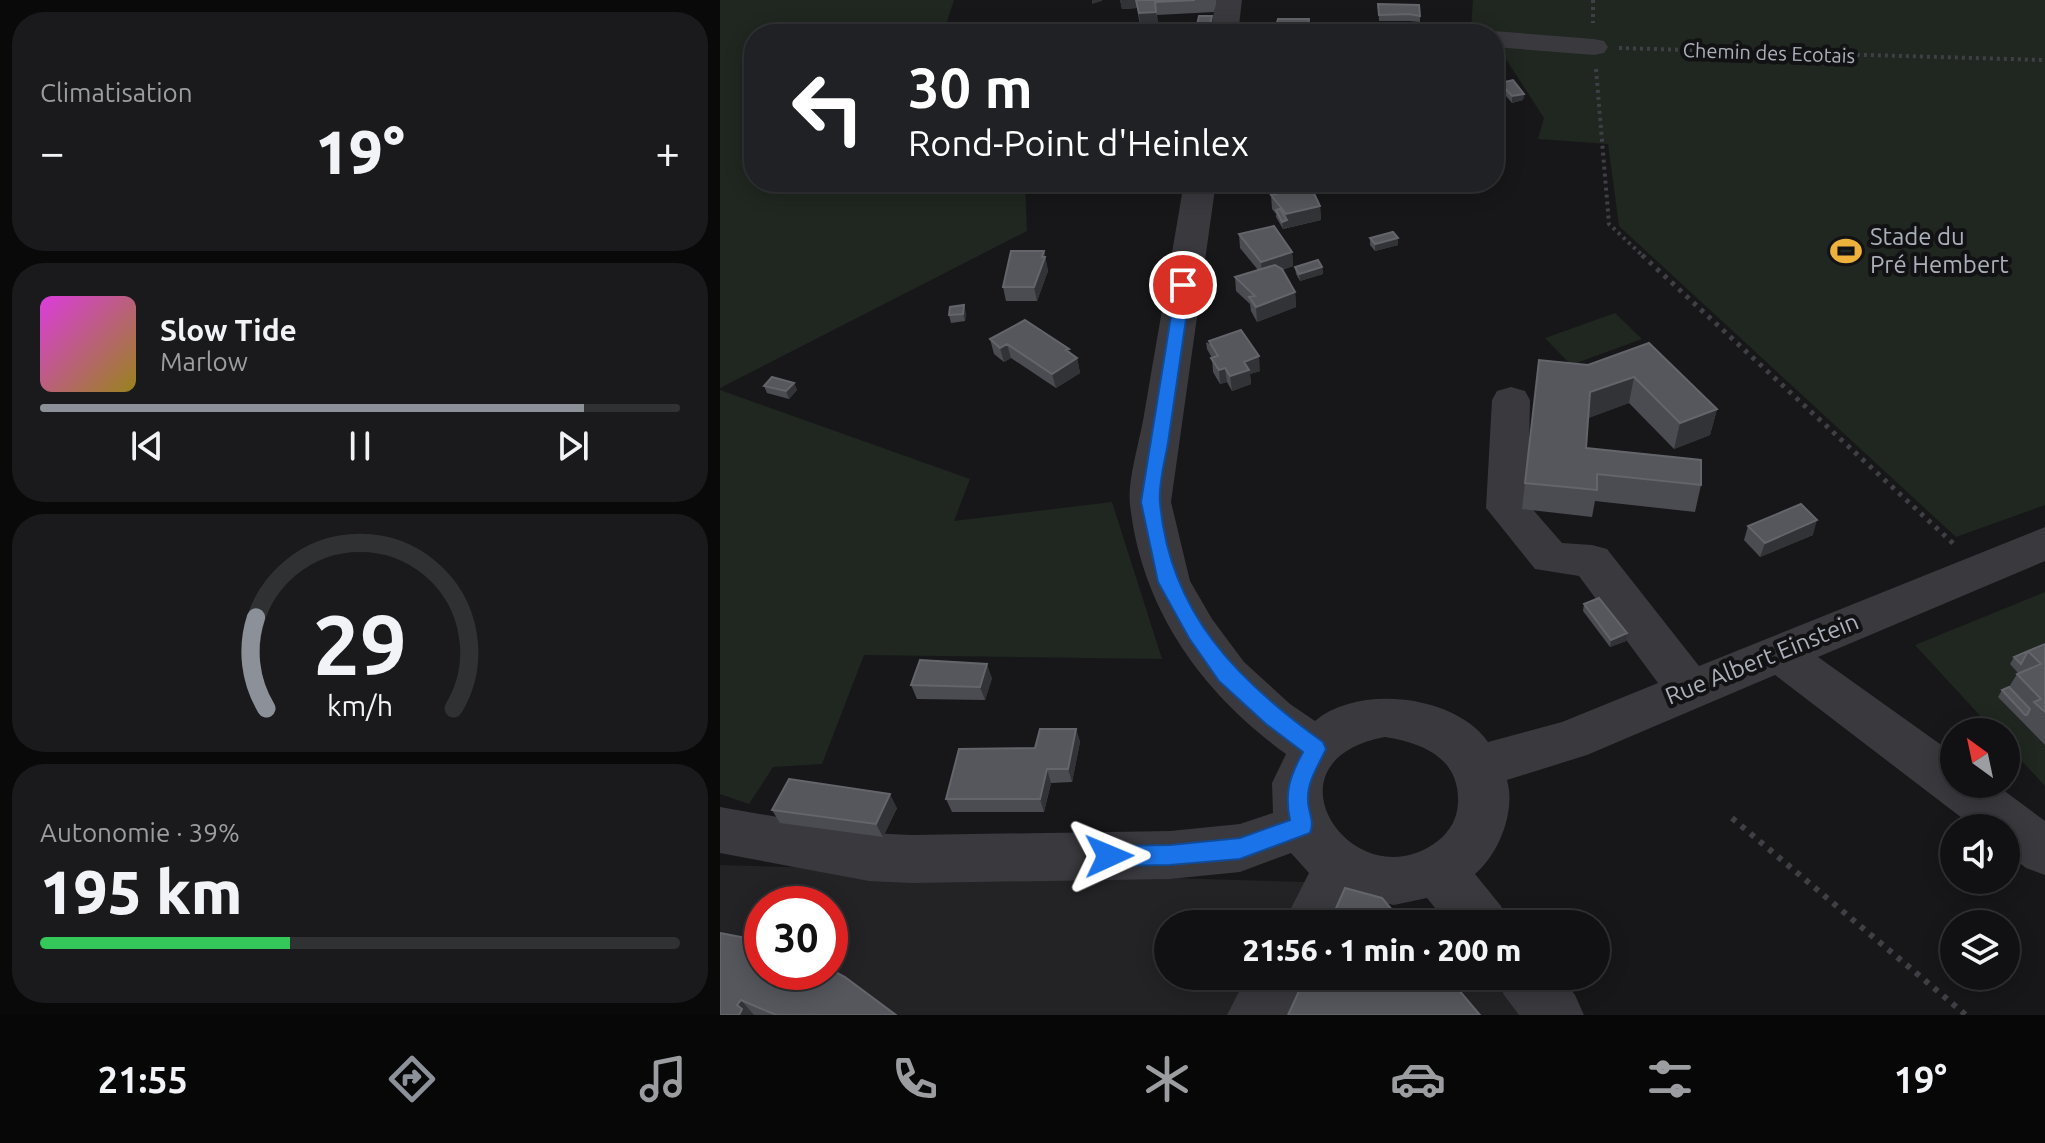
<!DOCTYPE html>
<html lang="fr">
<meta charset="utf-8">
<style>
:root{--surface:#111113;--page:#1a1a1c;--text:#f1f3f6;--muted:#9c9da0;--line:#303133;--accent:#8c9099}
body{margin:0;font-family:Ubuntu,sans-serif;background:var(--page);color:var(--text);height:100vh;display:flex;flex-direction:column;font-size:30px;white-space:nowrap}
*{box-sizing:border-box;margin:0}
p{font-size:26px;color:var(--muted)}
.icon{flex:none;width:44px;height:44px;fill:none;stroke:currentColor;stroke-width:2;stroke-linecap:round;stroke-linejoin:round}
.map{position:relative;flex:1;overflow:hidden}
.details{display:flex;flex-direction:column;gap:12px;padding:12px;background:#09090a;width:720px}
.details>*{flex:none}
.banner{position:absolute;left:24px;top:24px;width:760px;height:168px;border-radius:32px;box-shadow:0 4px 20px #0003,0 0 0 2px var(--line);background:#202124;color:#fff;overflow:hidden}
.needle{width:52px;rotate:327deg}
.buttons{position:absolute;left:1220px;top:718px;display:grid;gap:16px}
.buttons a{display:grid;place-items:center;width:80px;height:80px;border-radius:50%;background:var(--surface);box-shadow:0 4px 20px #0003,0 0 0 2px var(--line);font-size:40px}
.speed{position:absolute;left:24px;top:886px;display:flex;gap:16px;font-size:40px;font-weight:700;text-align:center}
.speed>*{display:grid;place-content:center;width:104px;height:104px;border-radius:50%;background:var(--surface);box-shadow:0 4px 20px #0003,0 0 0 2px var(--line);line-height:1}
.speed .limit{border:12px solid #d22;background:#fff;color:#111}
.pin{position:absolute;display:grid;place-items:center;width:68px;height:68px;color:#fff;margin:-34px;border:4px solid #fff;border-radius:50%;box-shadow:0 2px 8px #0007}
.me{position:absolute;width:88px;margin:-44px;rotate:89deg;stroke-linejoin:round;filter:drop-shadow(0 0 6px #0008)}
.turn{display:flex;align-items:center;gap:28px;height:168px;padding:0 32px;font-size:36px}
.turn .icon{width:104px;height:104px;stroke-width:2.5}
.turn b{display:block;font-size:56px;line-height:68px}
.big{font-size:60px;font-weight:800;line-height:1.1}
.details .card{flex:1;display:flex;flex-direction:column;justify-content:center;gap:12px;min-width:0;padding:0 28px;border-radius:32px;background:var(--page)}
.details .dial{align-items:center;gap:0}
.dial svg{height:208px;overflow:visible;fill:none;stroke:var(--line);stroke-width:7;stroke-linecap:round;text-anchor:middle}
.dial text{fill:var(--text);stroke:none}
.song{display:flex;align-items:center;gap:24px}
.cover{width:96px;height:96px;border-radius:12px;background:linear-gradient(135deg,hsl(300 70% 55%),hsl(50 70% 35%))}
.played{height:8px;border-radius:4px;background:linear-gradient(90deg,var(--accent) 85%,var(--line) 85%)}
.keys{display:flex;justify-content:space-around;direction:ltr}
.heat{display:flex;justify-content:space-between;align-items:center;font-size:44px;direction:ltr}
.charge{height:12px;border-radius:6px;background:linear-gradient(90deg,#34c759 39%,var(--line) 0)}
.trip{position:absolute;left:434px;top:910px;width:456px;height:80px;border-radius:40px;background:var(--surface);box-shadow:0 4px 20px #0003,0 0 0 2px var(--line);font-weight:800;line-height:80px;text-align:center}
.tabs{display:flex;height:128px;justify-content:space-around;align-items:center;background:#070708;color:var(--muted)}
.tabs .icon{width:56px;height:56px}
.tabs .selected{color:var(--accent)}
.tabs b{font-size:36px;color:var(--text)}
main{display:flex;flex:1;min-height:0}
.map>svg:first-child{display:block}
.built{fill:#232326;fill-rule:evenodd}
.green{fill:#1f2720}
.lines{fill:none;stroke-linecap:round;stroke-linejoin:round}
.path-far2{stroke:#3f4045;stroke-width:4;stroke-dasharray:3 4;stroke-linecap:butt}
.path-far1{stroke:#3f4045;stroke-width:5;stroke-dasharray:4 6;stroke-linecap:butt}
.path{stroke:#3f4045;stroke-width:6;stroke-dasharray:5 7;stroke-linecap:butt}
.minor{fill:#39393e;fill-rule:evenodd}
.wall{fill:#4b4c51}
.shaded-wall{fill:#323336}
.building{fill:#55575c;stroke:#63656b;stroke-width:2}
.route{fill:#1a73e8;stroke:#114b97;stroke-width:2}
.labels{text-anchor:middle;stroke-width:8;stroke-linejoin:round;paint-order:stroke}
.far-street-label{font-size:20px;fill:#aaafb9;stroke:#121214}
.poi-label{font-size:24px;fill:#aaafb9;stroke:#121214;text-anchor:start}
.street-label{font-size:24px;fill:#aaafb9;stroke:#121214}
</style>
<main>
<section class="details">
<div class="card"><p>Climatisation</p>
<div class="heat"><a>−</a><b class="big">19°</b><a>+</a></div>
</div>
<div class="card">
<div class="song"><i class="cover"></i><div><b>Slow Tide</b><p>Marlow</p></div></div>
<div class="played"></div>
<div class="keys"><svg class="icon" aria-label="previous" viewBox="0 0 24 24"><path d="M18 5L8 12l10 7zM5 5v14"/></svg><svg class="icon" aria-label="pause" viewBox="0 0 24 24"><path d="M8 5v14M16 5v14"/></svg><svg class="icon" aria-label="next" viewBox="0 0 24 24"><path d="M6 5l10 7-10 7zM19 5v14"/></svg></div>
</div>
<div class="card dial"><svg viewBox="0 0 100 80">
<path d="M14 69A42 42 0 1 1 86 69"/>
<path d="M14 69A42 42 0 0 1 10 34" stroke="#8c9099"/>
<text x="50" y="56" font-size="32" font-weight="700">29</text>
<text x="50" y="72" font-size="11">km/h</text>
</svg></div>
<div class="card"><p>Autonomie · 39%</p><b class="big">195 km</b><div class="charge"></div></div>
</section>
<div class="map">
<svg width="1325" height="1015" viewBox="0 0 1325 1015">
<rect width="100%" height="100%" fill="#171719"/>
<path class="built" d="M0,865l585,17 127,42h-264v52h329l33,39h-810zM42,904h68v68h-68z"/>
<path class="green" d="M0,0h234l-11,34h-189v148h271l2,49 -307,157z
M753,0h572v505l-89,32 -337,-311 -11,-82 -70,-5 6,-21 -48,-74 1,-13 -26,-2z
M895,313l27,26 -71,26 -26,-27z
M0,390l250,89 -16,42 158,-19 50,157 -298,-4 -42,109 -49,3 -24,37 -29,-10z
M1325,592v194l-39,-42v-12h-11l-80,-87z"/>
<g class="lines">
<path class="path-far2" d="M873,0v23
M899,48l426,12
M876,69l13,155 35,33"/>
<path class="path-far1" d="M922,255l315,292"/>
<path class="path" d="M1012,818l234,197"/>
<path class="minor" d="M496,0h26l-4,34h-28z
M774,31l100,8 10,2 4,6 -4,6 -10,2 -100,-8v-13h-10z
M464,182h32l-45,320 19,79 22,38 32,43 46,42 25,17c44,-37 140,-26 173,21l74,-20 96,-39 -79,-107 -44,-7 -49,-61 6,-108 5,-9 14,-4 14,4 5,9 -2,104 34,39 30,2 15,4 92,117 346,-139v34l-227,96 136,97v30h41l50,37v54l-19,-7 -20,-16v-24h-31l-200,-153 -188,80 -80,25c9,31 -8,74 -32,94l26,32 8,18h-61l-21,-26 -33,7 -41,-8 -14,27h-56l26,-51 -18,-20 -51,19 -70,7 -259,4 -42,-2 -149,-28v-46l149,26 42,2 259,-4 70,-7 33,-11 -1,-30 14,-29c-84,-61 -144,-144 -156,-249 -3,-24 10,-65 14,-90 13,-77 27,-155 40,-233zM665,737c38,6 75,21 73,66 -1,15 -7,27 -19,37 -83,66 -184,-79 -54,-103z
M527,976h60l-19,39h-61z
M776,976h64l15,19 9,20h-65l-15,-20z"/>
</g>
<path class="wall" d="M400,0h96v4l-2,8 -57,3 1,9 -18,2 -3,-18 -15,1z
M658,4l42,12v6l-11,-1h-30z
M589,19l-1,15h-34z
M780,83l24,11 -1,6 -11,3 -12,-14z
M552,188l48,18 1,14 -38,9 -7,-12v-3l-4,-5 -1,-14h2z
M519,234l53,18 1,14 -11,4 13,22 1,15 -39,15 -6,-11 -1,-7 -14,-13 -1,-14 23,-7 -18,-22z
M650,238l28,7 -23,6 -5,-6z
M324,251l4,20 -11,30h-31l-3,-14z
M575,267h27l1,7 -23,7 -4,-7z
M246,313l-1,8 -14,2 -2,-8z
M270,339l80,14 7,5 3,15 -24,15 -45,-30 -7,4 -10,-8z
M486,342l54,29 -10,3 1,10 -19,7 -5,-9 -7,2 -7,-12 -1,-14 -5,-9z
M929,343l68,66 -7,26 -36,14 -45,-46 -41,15 -2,30 115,37 -6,27 -100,-11 -3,16 -70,-8 17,-149 49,5z
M74,383l3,7 -8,9 -22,-6 -3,-7z
M1028,526l65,9 -53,22 -16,-17z
M864,604l42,37 -16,6 -27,-36z
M1325,644v101l-47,-48 4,-7 7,-3 8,-13 1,-1 -8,-9 4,-7z
M272,678l-7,22 -68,-1 -6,-14z
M356,729l4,13 -8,40 -21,1 -7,29h-92l-6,-13 89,-51z
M177,808l-14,29 -103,-14 -8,-13z
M0,933l176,82h-176z"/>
<path class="shaded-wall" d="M372,0h10v1l-10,3z
M400,0h16l1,8 -15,1z
M436,12l2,12 -18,2 -1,-13z
M804,94l-1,6 -11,3v-7z
M600,206l1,14 -34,8 -1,-14z
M567,220v7l-4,2 -1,-7z
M678,238v7l-23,6v-7z
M324,251l4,20 -11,30 -3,-14z
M572,252l1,14 -31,10 -1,-14z
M602,267l1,7 -23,7 -1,-7z
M575,292l1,15 -39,15 -1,-15z
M244,305l2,8 -1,8 -2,-7z
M287,344l4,14 -7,4 -4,-14z
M349,349l3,13 5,-4 3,15 -24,15 -4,-14 14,-24z
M539,356l1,15 -10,3 1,10 -19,7 -2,-15 14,-14z
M505,368l2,14 -7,2 -1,-14z
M914,377l-5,26 -43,16 4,-27z
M74,383l3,7 -8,9 -3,-8z
M997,409l-7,26 -36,14 6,-26z
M1097,520l-4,15 -53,22 5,-14z
M907,633l-1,8 -16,6 1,-7z
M267,664l5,14 -7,22 -5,-13z
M356,729l4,13 -8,40 -4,-13z
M327,769l4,14 -7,29 -4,-13z
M170,794l7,14 -14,29 -7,-13z
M21,1000l13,15h-15l-2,-10z"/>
<path class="building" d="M416,0h59l-40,2 1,10 -17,1z
M658,4l41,1 1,11 -11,-2 -30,1z
M479,16h13l-4,18h-13z
M558,19h31l-1,11h-6l-1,4h-27z
M793,80l11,14 -12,2 -12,-13z
M582,182l4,6 5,-1 9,19 -34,8 -15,-19 5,-1 -4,-6z
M560,209l7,11 -5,2 -6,-12z
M554,226l18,26 -31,10 -22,-28z
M673,232l5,6 -23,6 -5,-6z
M291,251h33l-2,6h3l-11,30h-31z
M598,260l4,7 -23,7 -4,-7z
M555,265l7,4 13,23 -39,15 -7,-10 6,-1 -20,-19z
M244,305l-1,9 -14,1 1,-8z
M305,320l44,29 -3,1 11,8 -25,16 -45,-30 -7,4 -10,-9z
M521,330l18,26 -15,6 5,8 -19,6 -5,-8 -6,2 -8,-12 7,-2 -9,-15z
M929,343l68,66 -37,14 -46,-46 -44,15 -4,56 115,12v25l-104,-11v16l-72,-7 14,-123 49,5z
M52,377l22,6 -8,8 -22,-5z
M1081,504l16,16 -52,23 -17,-17z
M879,598l28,35 -16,7 -27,-36z
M1325,644v68l-11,-10 7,-3 -24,-25 24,-10 -13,-13z
M1308,651l-7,13 -7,-7z
M200,660l67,4 -7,23 -69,-2z
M1289,687l21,22 -3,6h-2l-23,-25z
M320,729h36l-8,40h-21l-7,30h-94l13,-50 76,-1z
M69,779l101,15 -14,30 -104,-14z
M625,888l37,10 22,26h-75z
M0,933l42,8v31h68v-3l15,8 51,38h-120l-35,-15 -4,5 5,4 -3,6h-19z
M586,976h141l33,39h-192z"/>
<path class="route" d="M463,280l8,5c-8,52 -15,105 -23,158 -3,18 -10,41 -8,60 10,111 78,178 163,239l3,7c-7,16 -19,32 -18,51 0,12 7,21 2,33l-70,26 -70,6 -61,1 -8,-3 -4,-7 4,-7 8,-3 61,-1 70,-7 50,-18c-6,-28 0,-44 13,-68l-37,-28 -47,-43 -30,-43 -31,-56 -17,-80 35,-217z"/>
<defs>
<symbol id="stadium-bare" viewBox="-9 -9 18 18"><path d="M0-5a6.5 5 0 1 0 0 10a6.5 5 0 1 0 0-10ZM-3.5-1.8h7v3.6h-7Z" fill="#edb13c" stroke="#121214" stroke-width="2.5" paint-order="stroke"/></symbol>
</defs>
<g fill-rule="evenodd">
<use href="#stadium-bare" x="1104" y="229" width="44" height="44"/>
</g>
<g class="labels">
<g class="far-street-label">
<text transform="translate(1049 53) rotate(2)" y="7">Chemin des Ecotais</text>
</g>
<g class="poi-label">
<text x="1150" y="245">Stade du<tspan x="1150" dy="28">Pré Hembert</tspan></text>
</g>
<g class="street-label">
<text transform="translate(1042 659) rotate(-22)" y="8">Rue Albert Einstein</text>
</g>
</g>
</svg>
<div class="buttons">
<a><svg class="needle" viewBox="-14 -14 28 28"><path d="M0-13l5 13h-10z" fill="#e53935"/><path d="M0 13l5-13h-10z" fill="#9c9da0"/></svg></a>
<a><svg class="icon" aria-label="sound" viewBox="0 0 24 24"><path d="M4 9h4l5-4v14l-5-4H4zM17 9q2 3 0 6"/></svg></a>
<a><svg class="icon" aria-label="layers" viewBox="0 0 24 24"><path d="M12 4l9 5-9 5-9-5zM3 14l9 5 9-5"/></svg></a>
</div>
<div class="speed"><div class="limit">30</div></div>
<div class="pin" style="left:463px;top:285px;background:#d93025"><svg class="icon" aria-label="arrive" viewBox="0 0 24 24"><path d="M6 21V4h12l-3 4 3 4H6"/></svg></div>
<svg class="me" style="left:389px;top:856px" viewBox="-20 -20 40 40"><path d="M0-17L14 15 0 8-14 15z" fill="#1a73e8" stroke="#fff" stroke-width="4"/></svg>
<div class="trip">21:56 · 1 min · 200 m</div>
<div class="banner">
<div class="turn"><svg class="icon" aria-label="left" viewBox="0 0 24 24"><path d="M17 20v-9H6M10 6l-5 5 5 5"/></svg><div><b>30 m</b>Rond-Point d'Heinlex</div></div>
</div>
</div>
</main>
<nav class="tabs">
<b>21:55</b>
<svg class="icon selected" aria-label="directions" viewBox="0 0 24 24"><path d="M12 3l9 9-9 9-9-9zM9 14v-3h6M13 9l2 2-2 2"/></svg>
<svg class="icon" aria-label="music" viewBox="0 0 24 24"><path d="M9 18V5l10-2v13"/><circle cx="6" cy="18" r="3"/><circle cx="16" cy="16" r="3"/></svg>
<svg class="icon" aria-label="phone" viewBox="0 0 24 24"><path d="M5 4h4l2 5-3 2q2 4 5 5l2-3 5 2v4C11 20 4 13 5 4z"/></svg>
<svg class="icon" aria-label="climate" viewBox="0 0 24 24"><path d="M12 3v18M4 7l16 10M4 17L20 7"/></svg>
<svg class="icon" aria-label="car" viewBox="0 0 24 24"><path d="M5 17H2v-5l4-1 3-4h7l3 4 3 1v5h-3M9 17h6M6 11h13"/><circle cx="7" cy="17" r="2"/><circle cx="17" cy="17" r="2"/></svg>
<svg class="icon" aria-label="filters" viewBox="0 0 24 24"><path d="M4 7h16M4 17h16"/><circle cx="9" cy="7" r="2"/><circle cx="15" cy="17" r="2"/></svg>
<b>19°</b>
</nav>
